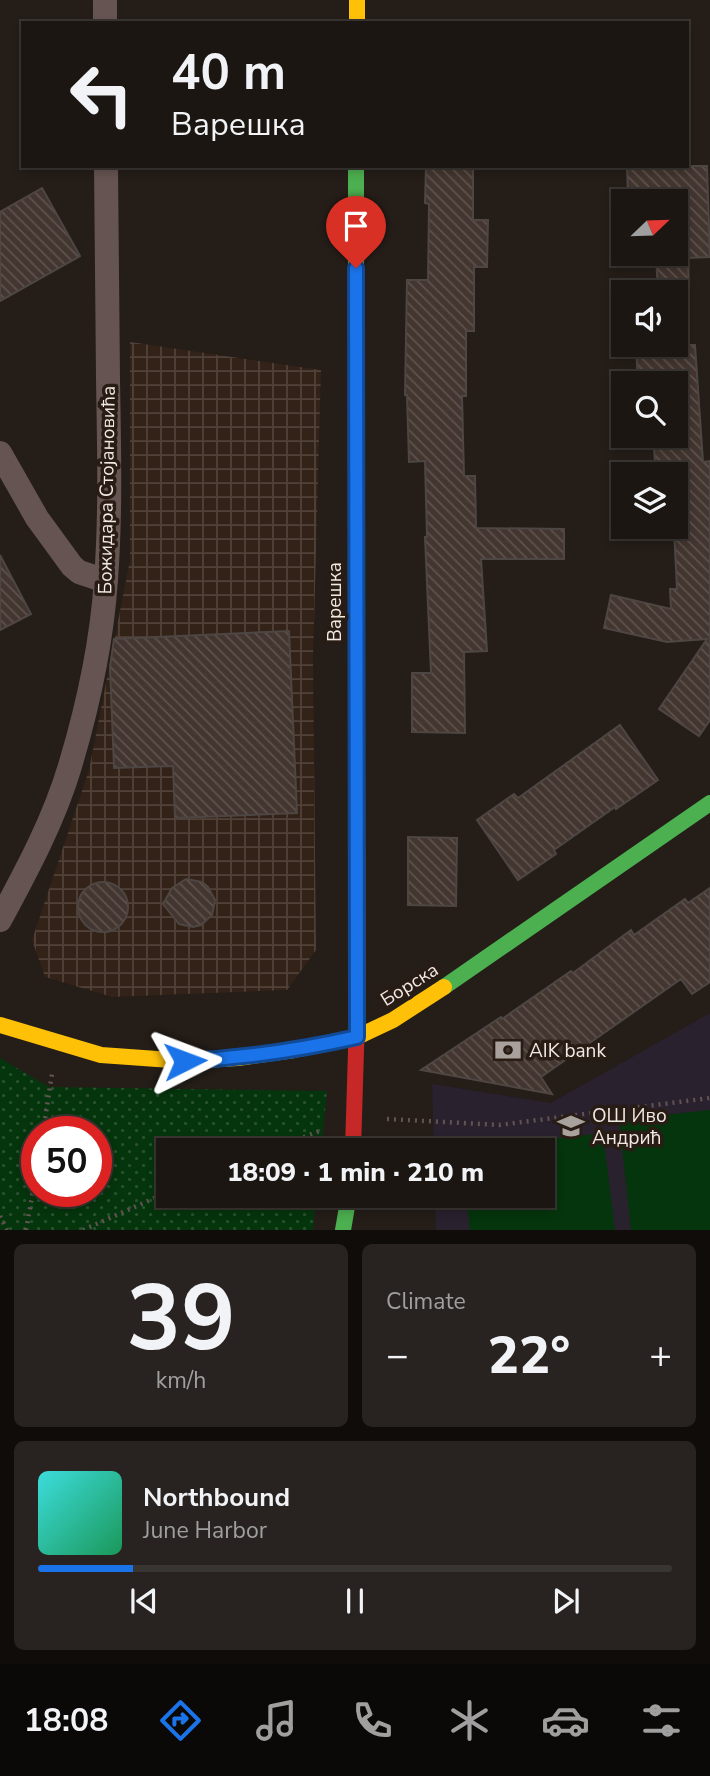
<!DOCTYPE html>
<meta charset="utf-8">
<style>
:root{--surface:#1b1612;--page:#282320;--text:#f1f3f6;--muted:#a09f9f;--line:#393532;--accent:#1a73e8}
body{margin:0;font-family:"Nunito Sans",sans-serif;background:var(--page);color:var(--text);height:100vh;display:flex;flex-direction:column;font-size:26px;white-space:nowrap}
*{box-sizing:border-box;margin:0}
p{font-size:23px;color:var(--muted)}
.icon{flex:none;width:38px;height:38px;fill:none;stroke:currentColor;stroke-width:2;stroke-linecap:round;stroke-linejoin:round}
.map{position:relative;height:1230px;overflow:hidden}
.panel{display:flex;flex-direction:column;gap:14px;padding:14px;background:#0f0c0a;flex:1}
.panel>*{flex:none}
.top-card{position:absolute;left:21px;top:21px;width:668px;height:147px;border-radius:0px;box-shadow:0 4px 10px #0003,0 0 0 2px var(--line);background:#1b1612;color:var(--text);overflow:hidden}
.needle{width:46px;rotate:67deg}
.fabs{position:absolute;left:611px;top:189px;display:grid;gap:14px}
.fabs a{display:grid;place-items:center;width:77px;height:77px;border-radius:0px;background:var(--surface);box-shadow:0 4px 10px #0003,0 0 0 2px var(--line);font-size:35px}
.speed{position:absolute;left:21px;top:1116px;display:flex;gap:14px;font-size:35px;font-weight:700;text-align:center}
.speed>*{display:grid;place-content:center;width:91px;height:91px;border-radius:50%;background:var(--surface);box-shadow:0 4px 10px #0003,0 0 0 2px var(--line);line-height:1}
.speed .limit{border:10px solid #d22;background:#fff;color:#111}
.pin{position:absolute;display:grid;place-items:center;width:60px;height:60px;color:#fff;margin:-72px -30px;border-radius:50% 50% 50% 0;rotate:-45deg;box-shadow:0 0 7px #0007}
.pin .icon{rotate:45deg}
.me{position:absolute;width:77px;margin:-38px;rotate:87deg;stroke-linejoin:round;filter:drop-shadow(0 0 5px #0008)}
.turn{display:flex;align-items:center;gap:24px;height:147px;padding:0 35px;font-size:32px}
.turn .icon{width:91px;height:91px;stroke-width:2.5}
.turn b{display:block;font-size:49px;line-height:60px}
.big{font-size:52px;font-weight:800;line-height:1.1}
.panel .widget{flex:1;display:flex;flex-direction:column;justify-content:center;gap:10px;min-width:0;padding:0 24px;border-radius:10px;background:var(--page)}
.panel .dial{align-items:center;gap:0}
.dial b{font-size:91px;line-height:1}
.song{display:flex;align-items:center;gap:21px}
.cover{width:84px;height:84px;border-radius:10px;background:linear-gradient(135deg,hsl(180 70% 55%),hsl(150 70% 35%))}
.played{height:7px;border-radius:4px;background:linear-gradient(90deg,var(--accent) 15%,var(--line) 15%)}
.keys{display:flex;justify-content:space-around;direction:ltr}
.heat{display:flex;justify-content:space-between;align-items:center;font-size:38px;direction:ltr}
.panel .tiles{flex:1;display:grid;gap:14px;grid-template-columns:1fr 1fr}
.widget:last-child{grid-column:span 2}
.trip{position:absolute;left:156px;top:1138px;width:399px;height:70px;border-radius:0px;background:var(--surface);box-shadow:0 4px 10px #0003,0 0 0 2px var(--line);font-weight:800;line-height:70px;text-align:center}
.dock{display:flex;height:112px;justify-content:space-around;align-items:center;background:#0b0907;color:var(--muted)}
.dock .icon{width:49px;height:49px}
.dock .active{color:var(--accent)}
.dock b{font-size:32px;color:var(--text)}
.map>svg:first-child{display:block}
.industrial{fill:url(#industrial-grid)}
.education{fill:#29212e}
.grass{fill:#05350c}
.park{fill:url(#park-dots);fill-rule:evenodd}
.building{fill:url(#building-back-hatch);stroke:#4d4643;stroke-width:2}
.lines{fill:none;stroke-linecap:round;stroke-linejoin:round}
.path{stroke:#615452;stroke-width:4.5;stroke-dasharray:2 5;stroke-linecap:butt}
.street{stroke:#655451;stroke-width:24}
.fast{stroke:#4caf50;stroke-width:16}
.slow{stroke:#ffc107;stroke-width:16}
.jam{stroke:#c62828;stroke-width:16}
.route-casing{stroke:#114b97;stroke-width:18}
.route{stroke:#1a73e8;stroke-width:12}
.labels{text-anchor:middle;stroke-width:7;stroke-linejoin:round;paint-order:stroke}
.street-label{font-size:19px;fill:#f1e9e3;stroke:#281c14}
.poi-label{font-size:19px;fill:#f1e9e3;stroke:#281c14;text-anchor:start}
</style>
<div class="map">
<svg width="710" height="1230" viewBox="0 0 710 1230">
<defs>
<pattern id="industrial-grid" width="8" height="8" patternUnits="userSpaceOnUse" patternTransform="scale(1.75)"><rect width="8" height="8" fill="#332217"/><path d="M0 4h8M4 0v8" fill="none" stroke="#514239"/></pattern>
<pattern id="park-dots" width="8" height="8" patternUnits="userSpaceOnUse" patternTransform="scale(1.75)"><rect width="8" height="8" fill="#05350c"/><path d="M2 2h.1M6 6h.1" fill="none" stroke="#2a522f" stroke-width="1.8" stroke-linecap="round"/></pattern>
<pattern id="building-back-hatch" width="6" height="6" patternUnits="userSpaceOnUse" patternTransform="scale(1.75)"><rect width="6" height="6" fill="#43352f"/><path d="M-1 5l2 2M0 0l6 6M5-1l2 2" fill="none" stroke="#5f524d"/></pattern>
</defs>
<rect width="100%" height="100%" fill="#241d18"/>
<path class="industrial" d="M130,342l191,28 -8,289 3,291 -29,40 -175,7 -67,-20 -13,-37 57,-170 41,-210z"/>
<path class="education" d="M710,1013v217h-274l-1,-35h107v-45h-108l-2,-66 119,19z"/>
<path class="grass" d="M710,1110v120h-79l-12,-110z
M603,1133l12,97h-145l-4,-35h76v-45h-81z"/>
<path class="park" d="M0,1058l49,29 278,4 -6,59h-153v45h148l-3,35h-313zM37,1132h59v60h-59z"/>
<path class="building" d="M426,166h47v54h15l-1,47h-13v64h-8v65h-4l2,80h11l1,52 88,1v30h-83l6,92 -23,1 1,81 -53,-1v-59h19l-6,-136h2l-2,-76 -16,1 -2,-67h-2l2,-115h21l1,-76 -4,-1z
M627,166h80l3,91 -22,1 1,34h-31l-2,-38h20v-60l-48,1z
M42,188l38,68 -80,45v-89z
M636,345h59l8,117 7,-1v259l-11,16 -40,-27 48,-70 -40,3 -63,-14 7,-33 60,14 -1,-20h7l-3,-60 2,-55h-20l-3,-38h23v-53h-38z
M0,555l31,59 -31,16z
M289,631l8,182 -122,5 -2,-52 -59,2 -4,-101 4,-28z
M620,725l38,55 -42,29 -1,-2 -61,43 2,4 -38,26 -41,-60 37,-26 4,4z
M408,837l49,1 -1,68 -48,-1z
M186,879l16,3 6,5 7,13 -3,15 -11,10 -8,2 -14,-3 -16,-20 9,-16z
M78 907a25 25 0 1 1 50 0a25 25 0 1 1-50 0Z
M710,888v94l-18,12 -11,-15 -140,98 11,17 -131,-24 80,-53 1,2 69,-48 2,2 58,-43 3,5 51,-36 3,4z"/>
<g class="lines">
<path class="path" d="M387,1119l112,6 211,-27
M43,1132l9,-58
M271,1150l51,-20
M0,1216l7,14
M26,1230l11,-61
M83,1230l85,-38"/>
<path class="street" d="M105,0v23
M0,453l37,65 35,48 7,6 27,9
M0,920c27,-50 54,-100 70,-154 18,-60 32,-125 36,-187 5,-67 3,-134 2,-201 -1,-71 -1,-141 -2,-212"/>
<path class="fast" d="M356,549v-383
M444,987l266,-184
M343,1230l6,-35"/>
<path class="slow" d="M357,0v23
M0,1025l101,30 84,6 53,-3 56,-8 63,-13 36,-17 51,-33"/>
<path class="jam" d="M353,1150l5,-167 -2,-434"/>
</g>
<g class="lines">
<defs>
<path id="route" d="M185,1061c59,-3 115,-11 172,-24l-1,-769"/>
</defs>
<use href="#route" class="route-casing"/>
<use href="#route" class="route"/>
</g>
<defs>
<symbol id="bank-bare" viewBox="-9 -9 18 18"><path d="M-6-4H6V4H-6ZM0-2.3a2.3 2.3 0 1 0 0 4.6a2.3 2.3 0 1 0 0-4.6Z" fill="#a9a29c" stroke="#281c14" stroke-width="2.5" paint-order="stroke"/></symbol>
<symbol id="school-bare" viewBox="-9 -9 18 18"><path d="M0-5L7-2L0 1L-7-2ZM-4 1L0 2.5L4 1V4Q0 6-4 4Z" fill="#a9a29c" stroke="#281c14" stroke-width="2.5" paint-order="stroke"/></symbol>
</defs>
<g fill-rule="evenodd">
<use href="#bank-bare" x="489" y="1031" width="38" height="38"/>
<use href="#school-bare" x="552" y="1107" width="38" height="38"/>
</g>
<g class="labels">
<g class="street-label">
<text transform="translate(106 490) rotate(-89)" y="7">Божидара Стојановића</text>
<text transform="translate(334 602) rotate(-90)" y="7">Варешка</text>
<text transform="translate(409 984) rotate(-32)" y="7">Борска</text>
</g>
<g class="poi-label">
<text x="529" y="1057">AIK bank</text>
<text x="592" y="1122">ОШ Иво<tspan x="592" dy="22">Андрић</tspan></text>
</g>
</g>
</svg>
<div class="fabs">
<a><svg class="needle" viewBox="-14 -14 28 28"><path d="M0-13l5 13h-10z" fill="#e53935"/><path d="M0 13l5-13h-10z" fill="#a09f9f"/></svg></a>
<a><svg class="icon" aria-label="sound" viewBox="0 0 24 24"><path d="M4 9h4l5-4v14l-5-4H4zM17 9q2 3 0 6"/></svg></a>
<a><svg class="icon" aria-label="search" viewBox="0 0 24 24"><circle cx="10" cy="10" r="6"/><path d="M15 15l6 6"/></svg></a>
<a><svg class="icon" aria-label="layers" viewBox="0 0 24 24"><path d="M12 4l9 5-9 5-9-5zM3 14l9 5 9-5"/></svg></a>
</div>
<div class="speed"><div class="limit">50</div></div>
<div class="pin" style="left:356px;top:268px;background:#d93025"><svg class="icon" aria-label="arrive" viewBox="0 0 24 24"><path d="M6 21V4h12l-3 4 3 4H6"/></svg></div>
<svg class="me" style="left:185px;top:1061px" viewBox="-20 -20 40 40"><path d="M0-17L14 15 0 8-14 15z" fill="#1a73e8" stroke="#fff" stroke-width="4"/></svg>
<div class="trip">18:09 · 1 min · 210 m</div>
<div class="top-card">
<div class="turn"><svg class="icon" aria-label="left" viewBox="0 0 24 24"><path d="M17 20v-9H6M10 6l-5 5 5 5"/></svg><div><b>40 m</b>Варешка</div></div>
</div>
</div>
<section class="panel">
<div class="tiles">
<div class="widget dial"><b>39</b><p>km/h</p></div>
<div class="widget"><p>Climate</p>
<div class="heat"><a>−</a><b class="big">22°</b><a>+</a></div>
</div>
<div class="widget">
<div class="song"><i class="cover"></i><div><b>Northbound</b><p>June Harbor</p></div></div>
<div class="played"></div>
<div class="keys"><svg class="icon" aria-label="previous" viewBox="0 0 24 24"><path d="M18 5L8 12l10 7zM5 5v14"/></svg><svg class="icon" aria-label="pause" viewBox="0 0 24 24"><path d="M8 5v14M16 5v14"/></svg><svg class="icon" aria-label="next" viewBox="0 0 24 24"><path d="M6 5l10 7-10 7zM19 5v14"/></svg></div>
</div>
</div>
</section>
<nav class="dock">
<b>18:08</b>
<svg class="icon active" aria-label="directions" viewBox="0 0 24 24"><path d="M12 3l9 9-9 9-9-9zM9 14v-3h6M13 9l2 2-2 2"/></svg>
<svg class="icon" aria-label="music" viewBox="0 0 24 24"><path d="M9 18V5l10-2v13"/><circle cx="6" cy="18" r="3"/><circle cx="16" cy="16" r="3"/></svg>
<svg class="icon" aria-label="phone" viewBox="0 0 24 24"><path d="M5 4h4l2 5-3 2q2 4 5 5l2-3 5 2v4C11 20 4 13 5 4z"/></svg>
<svg class="icon" aria-label="climate" viewBox="0 0 24 24"><path d="M12 3v18M4 7l16 10M4 17L20 7"/></svg>
<svg class="icon" aria-label="car" viewBox="0 0 24 24"><path d="M5 17H2v-5l4-1 3-4h7l3 4 3 1v5h-3M9 17h6M6 11h13"/><circle cx="7" cy="17" r="2"/><circle cx="17" cy="17" r="2"/></svg>
<svg class="icon" aria-label="filters" viewBox="0 0 24 24"><path d="M4 7h16M4 17h16"/><circle cx="9" cy="7" r="2"/><circle cx="15" cy="17" r="2"/></svg>
</nav>
